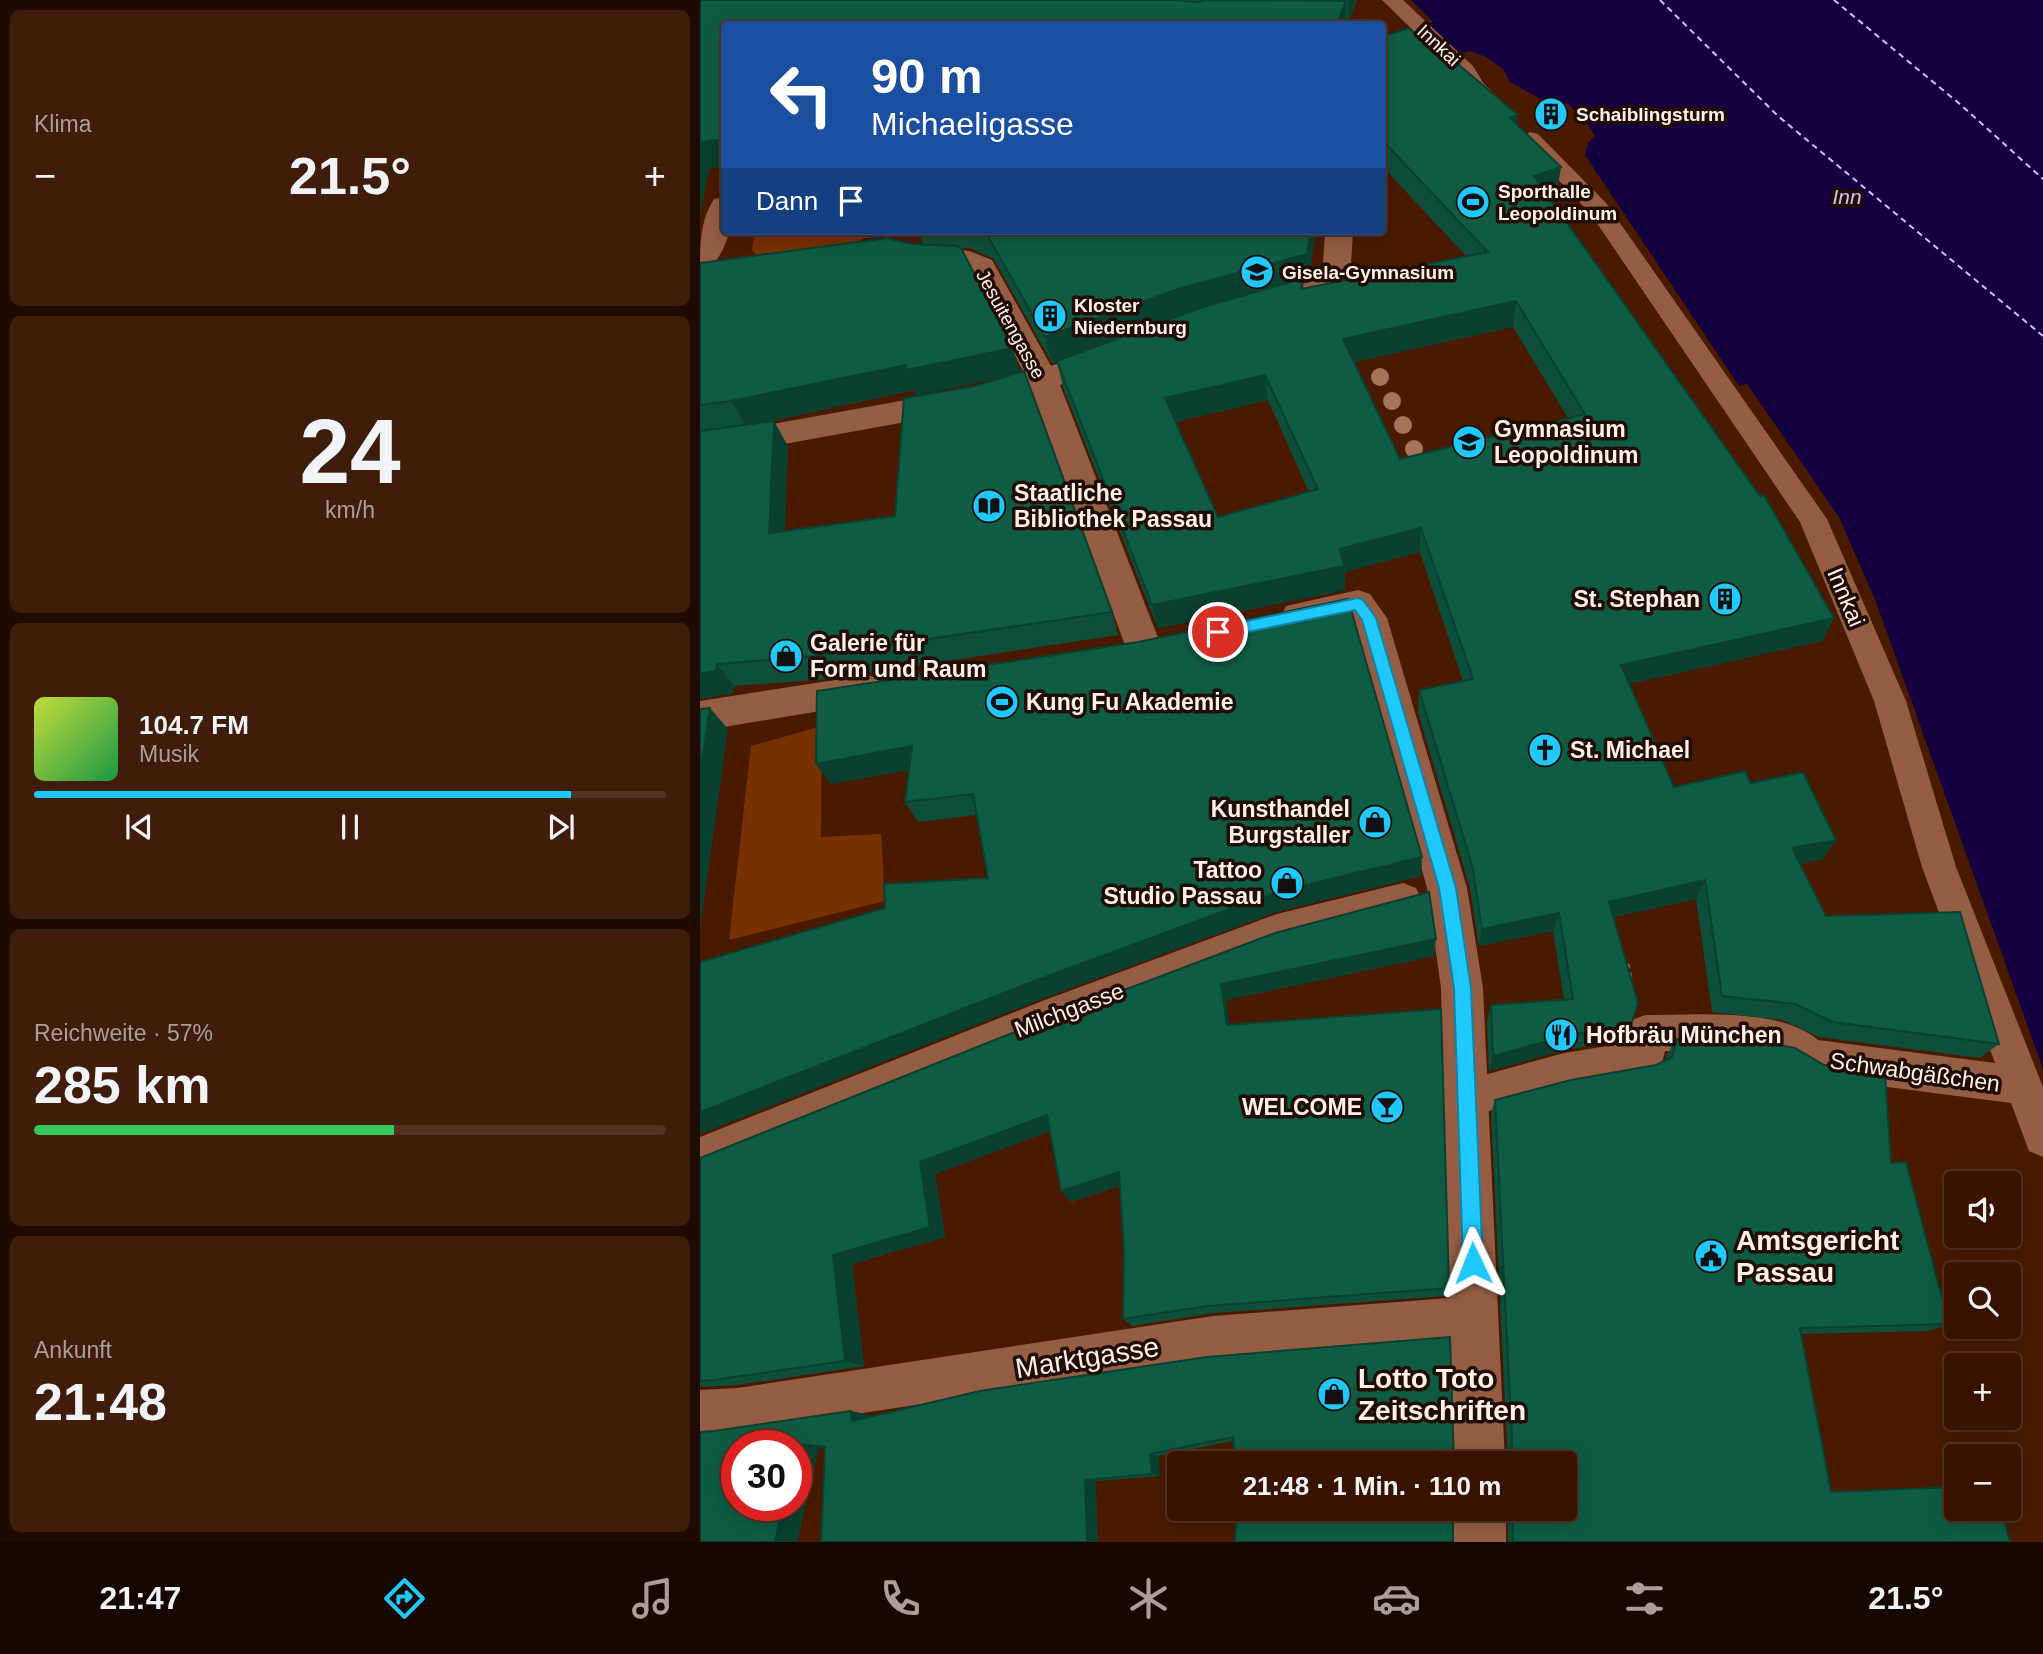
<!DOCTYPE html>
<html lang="de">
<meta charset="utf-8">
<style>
:root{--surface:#381400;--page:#3f1d0a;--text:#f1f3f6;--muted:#ab9e99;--line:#523322;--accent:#20c9fd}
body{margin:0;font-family:Helvetica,sans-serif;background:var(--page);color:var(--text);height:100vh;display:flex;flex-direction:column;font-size:26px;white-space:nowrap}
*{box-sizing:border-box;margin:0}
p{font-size:23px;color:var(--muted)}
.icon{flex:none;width:38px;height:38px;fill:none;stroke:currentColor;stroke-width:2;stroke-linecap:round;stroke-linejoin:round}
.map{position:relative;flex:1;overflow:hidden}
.details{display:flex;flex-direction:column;gap:10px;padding:10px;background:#1f0b00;width:700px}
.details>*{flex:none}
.hud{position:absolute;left:21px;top:21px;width:665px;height:214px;border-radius:7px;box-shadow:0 4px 18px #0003,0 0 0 2px var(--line);background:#1a4fa0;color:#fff;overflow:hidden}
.tools{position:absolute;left:1244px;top:1171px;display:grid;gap:14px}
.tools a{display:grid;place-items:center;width:77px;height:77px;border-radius:7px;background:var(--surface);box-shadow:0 4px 18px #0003,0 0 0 2px var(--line);font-size:35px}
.speed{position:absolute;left:21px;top:1430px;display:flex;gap:14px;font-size:35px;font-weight:700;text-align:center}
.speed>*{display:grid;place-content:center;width:91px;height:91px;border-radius:50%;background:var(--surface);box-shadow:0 4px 18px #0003,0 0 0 2px var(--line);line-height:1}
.speed .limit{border:10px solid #d22;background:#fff;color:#111}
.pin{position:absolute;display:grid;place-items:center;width:60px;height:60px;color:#fff;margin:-30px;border:4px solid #fff;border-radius:50%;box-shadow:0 2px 7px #0007}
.me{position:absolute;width:77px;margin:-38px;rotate:358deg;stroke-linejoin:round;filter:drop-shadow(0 0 5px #0008)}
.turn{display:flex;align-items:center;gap:24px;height:147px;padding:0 35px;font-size:32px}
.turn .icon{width:91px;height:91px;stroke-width:2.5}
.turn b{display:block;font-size:49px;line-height:60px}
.then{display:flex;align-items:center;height:66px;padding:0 35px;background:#0003;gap:14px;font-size:26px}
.big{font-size:52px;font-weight:800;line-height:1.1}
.details .card{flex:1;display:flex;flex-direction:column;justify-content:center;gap:10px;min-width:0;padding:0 24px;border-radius:10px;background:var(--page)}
.details .dial{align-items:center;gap:0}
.dial b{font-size:91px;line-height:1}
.song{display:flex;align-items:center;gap:21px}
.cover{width:84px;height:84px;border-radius:10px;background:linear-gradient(135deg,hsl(70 70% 55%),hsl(140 70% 35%))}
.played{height:7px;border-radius:4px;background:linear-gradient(90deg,var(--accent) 85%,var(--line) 85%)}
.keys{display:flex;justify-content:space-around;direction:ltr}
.heat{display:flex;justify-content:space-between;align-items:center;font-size:38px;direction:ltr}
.charge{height:10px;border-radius:5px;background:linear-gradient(90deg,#34c759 57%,var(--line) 0)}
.trip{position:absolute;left:467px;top:1451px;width:410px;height:70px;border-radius:7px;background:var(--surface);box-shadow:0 4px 18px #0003,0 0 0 2px var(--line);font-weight:800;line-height:70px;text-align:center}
.menu{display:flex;height:112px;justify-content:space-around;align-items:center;background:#160800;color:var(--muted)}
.menu .icon{width:49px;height:49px}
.menu .on{color:var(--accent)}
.menu b{font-size:32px;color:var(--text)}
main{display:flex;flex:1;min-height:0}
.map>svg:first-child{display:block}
.green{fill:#783103}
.water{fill:#140041}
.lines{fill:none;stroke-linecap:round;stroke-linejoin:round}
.ferry{stroke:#c7c6f7;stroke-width:2;stroke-dasharray:6 4.5;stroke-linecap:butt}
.path{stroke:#886451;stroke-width:5;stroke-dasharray:4.5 4.5;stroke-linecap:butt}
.pedestrian{fill:#955e44;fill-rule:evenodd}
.minor{fill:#955e44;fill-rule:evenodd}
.tree{fill:#a5735a}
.wall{fill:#0d4f3a;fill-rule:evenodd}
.shaded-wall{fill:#0a4030}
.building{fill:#0f5c44;stroke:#0a4030;stroke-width:2;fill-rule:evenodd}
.route{fill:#20c9fd;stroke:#1583a4;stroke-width:2}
.labels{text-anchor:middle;stroke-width:7;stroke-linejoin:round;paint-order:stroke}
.far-street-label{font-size:19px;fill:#fef1eb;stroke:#220d04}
.far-poi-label{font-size:19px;font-weight:bold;fill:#fef1eb;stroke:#220d04;text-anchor:start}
.far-water-label{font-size:21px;font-style:italic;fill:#c7c6f7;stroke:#220d04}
.poi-label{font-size:23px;font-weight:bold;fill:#fef1eb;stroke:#220d04;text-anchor:start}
.street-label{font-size:23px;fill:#fef1eb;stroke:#220d04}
.near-poi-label{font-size:28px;font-weight:bold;fill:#fef1eb;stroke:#220d04;text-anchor:start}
.near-street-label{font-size:28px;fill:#fef1eb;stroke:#220d04}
</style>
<main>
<section class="details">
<div class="card"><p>Klima</p>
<div class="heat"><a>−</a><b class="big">21.5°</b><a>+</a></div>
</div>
<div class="card dial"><b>24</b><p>km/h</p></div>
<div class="card">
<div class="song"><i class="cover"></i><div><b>104.7 FM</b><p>Musik</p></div></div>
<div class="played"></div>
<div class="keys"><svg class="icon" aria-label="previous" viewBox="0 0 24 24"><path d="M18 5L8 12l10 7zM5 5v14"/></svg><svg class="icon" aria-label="pause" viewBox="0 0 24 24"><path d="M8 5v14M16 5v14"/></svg><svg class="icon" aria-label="next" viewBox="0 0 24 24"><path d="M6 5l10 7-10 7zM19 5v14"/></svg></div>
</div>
<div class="card"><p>Reichweite · 57%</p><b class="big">285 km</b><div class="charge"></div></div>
<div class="card"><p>Ankunft</p><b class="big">21:48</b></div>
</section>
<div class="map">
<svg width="1343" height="1542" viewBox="0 0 1343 1542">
<rect width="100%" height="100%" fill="#4a1a00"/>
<path class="green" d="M188,231v4l-24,3 -11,8 -96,10 -5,-6 3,-18h-7z
M122,726l-1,111 60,-3 4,67 -156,39 22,-194z"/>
<path class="water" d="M711,0h632v1069l-167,-467 -37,-85 -92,-133 -8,2 -154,-231 3,-12 7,-7 -10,-16 -17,-16 -25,-4 -33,-18 -7,-13 -17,-12 -16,-6 -12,3 -31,-29 6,-3z"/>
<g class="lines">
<path class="ferry" d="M960,0l118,116 265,220
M1134,0l127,105 82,74"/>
<path class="path" d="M927,964l3,14"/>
<path class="pedestrian" d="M682,0h21l70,66 11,18 22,21 -3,5h-16l-20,-18 -10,-19z
M830,132l8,2 68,69 221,316 79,182 50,166 87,220v70l-14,-6 -18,-48 -201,-26c-10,-4 -19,-14 -28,-17 -38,-11 -79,-8 -117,-9l-5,20 -14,6 -82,14 -98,26 -14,-5 -5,-14 5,-14 112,-31 62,-10v-10l6,-13 13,-5c50,0 134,-8 173,25l177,23 -73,-196 -48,-166 -74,-179 -210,-309 -71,-74z
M703,883l13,5 5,11 -5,11 -139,38 -226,86 -351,143v-40l345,-137 232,-86z
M776,1296l15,6 6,15 -6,15 -15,6 -263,22 -475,72 -38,2v-44l38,-2 475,-72z"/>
<path class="minor" d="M24,197v34h6c-6,17 -12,35 -30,40 0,-25 0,-51 14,-72z
M625,231h28l-2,33 -16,29 -58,16 -10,-2 -4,-7 4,-7 47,-12 9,-17z
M215,247l55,4 22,9 59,106 59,-21 11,3 4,7 -4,7 -61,23 102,263 -5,10 -13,4 -13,-4 -5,-10 -93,-255 -50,15 -237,43 -46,4v-22l46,-4 237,-43 42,-11 -54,-103 -66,-10 -4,-6 4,-6z
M658,590l12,4 17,24 80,270 16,100 22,475h-52l-12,-475 -14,-100 -74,-265 -3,-4 -51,11 -13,-4 -5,-10 5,-10z
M167,675l13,4 5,11 -5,11 -180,30v-30z
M752,1508h54v34h-54z"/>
</g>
<g class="tree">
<circle cx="680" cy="377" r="9"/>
<circle cx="692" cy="401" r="9"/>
<circle cx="703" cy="425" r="9"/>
<circle cx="714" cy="449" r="9"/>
</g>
<path class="wall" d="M0,0h656v2l-7,19 -2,-1v4h-623v142l-15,3 -9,44z
M682,37l135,88 40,67 -9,4 286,422 -12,23 -193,43 45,103 77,-4 72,76 -23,5 26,52 173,128 -19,14 -161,-21 -37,-17 -70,-8 -16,-113 -83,18 18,108 -8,16 -59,9 -75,21 -2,-50 4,-16 73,-6 -11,-68 -74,15 -9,-58 -52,-176 1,-22 44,-9 -43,-129 -75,20v18l-187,38 -95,-241 -6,-26 131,-48 -136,50 -58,-104 -24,-11h-10l61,124 91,240 6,23 -289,44 -95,7 -1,7 -33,6v-436l213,-19h10l-5,-13h398l-8,49 -5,1v8l163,-33 -84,-90zM813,327l55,91 -168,41 -46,-97zM304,377l-29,9 -80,130 -111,15 4,-85 -26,-23 152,-33 2,5zM568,400l41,92 -91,25 -43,-95z
M117,691l605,166 -1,19 -145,36 -232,86 -56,-120 -11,-63 -59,7 -13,-20 4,-32 -78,14 -15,-20z
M734,956l-208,44 3,25 220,263 -3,8 -233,17 -81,13 -9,-7 1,-68 -4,-65 -49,16 -10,-11 -11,-60 -115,43 10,63 -93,27 12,102 -126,19 -38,2v-229l342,-137z
M977,1039l214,124 58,161 -21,7 -127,3 30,158 179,50h-502v-34h56v-45h-56l-17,-350 4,-13 161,-35 9,-5 2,-6z
M750,1337l-215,126 -2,-22 -75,15 2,20 -64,5 -277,-34 -22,95h-97l14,-111 137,-20 19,4v2z"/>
<path class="shaded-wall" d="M648,0h8l-7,21z
M646,1l1,23h-10z
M818,115l-2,26 -6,-23z
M24,139v27l-15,3 -9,44v-71z
M861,167l-4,25 -26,9 3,-25z
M611,231h5l-8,49 -5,1 1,24 -119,9 -133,49 -7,-26z
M816,301l-3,26 -169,37 -1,-25z
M313,348l8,25 -105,22 -2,-5 -168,36 -15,-25 175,-36z
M565,375l3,25 -99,23 -4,-25z
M74,421l14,25 -4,111 -15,-24z
M721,528l-1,24 -75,20v18l-187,38 -6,-23 188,-56z
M1134,618l-12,23 -207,46 6,-22z
M17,664l17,22 -1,7 -33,6v-25z
M10,708l18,21 -28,200v-154z
M212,746l13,21 -94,17 -15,-20z
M1136,840l-13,19 -43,8 12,-19z
M722,857l-1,19 -145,36 -232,86 -344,136v-22l334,-131 239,-88z
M1005,880l-9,19 -94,21 7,-18z
M859,913l-6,18 -74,15 3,-17z
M736,939l-2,17 -208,44 6,40 -5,-15 -6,-41z
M870,1035l-6,15 -75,21 4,-15z
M347,1115l10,13 -122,46 10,63 -93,27 12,102 -19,-5 -12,-106 87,-93z
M419,1172l9,11 -57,19 -10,-11z
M151,1411l19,4 1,10 -19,-4z
M97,1444l22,3 -22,95h-22l8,-37h13v-56z
M450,1454l8,2 2,20 -8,-2z
M385,1480l11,1 2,61h-11z"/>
<path class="building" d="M0,0h473l22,2 12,-2 139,1 -9,23h-613v115l-24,3z
M708,28l14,10 4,-1 92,78 -8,3 51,49 -27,9 226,320 4,-1 70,123 -213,47 53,122 71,-16 6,12 52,-11 33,68 -44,8 34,68 134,-4 39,132 -166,-22 -38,-18 -73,-8 -17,-116 -96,22 29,101 -7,22 -61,10 -77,21 -2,-51 82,-6 -14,-86 -77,16 -9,-60 -54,-179 54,-11 -52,-151 -81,21 4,17 -192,39 -95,-244 146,-54 99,-28 -1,10 187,-37 -106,-112v-103zM816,301l69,113 -185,45 -57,-120zM565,375l53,114 -100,28 -53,-119z
M282,231h329l-4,23 -126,34 -136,49 -59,-104z
M187,238l26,6 43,2 5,2 52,100 -107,22v-5l-175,36 -31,4v-142z
M324,371l88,241 -298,44 -97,8 -1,7 -16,3v-243l74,-10 -5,112 126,-17 9,-118 71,-12z
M648,599l74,258 -149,36 -239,88 -334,131v-150l185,-54 -1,-24 104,-6 -15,-84 -68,8 7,-56 -96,18 1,-73 321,-49z
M10,708l-10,67v-66z
M729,892l7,47 -215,45 6,41 214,-16 8,279 -242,18 -84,13 1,-68 -5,-79 -58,19 -14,-76 -127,47 10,65 -97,28 12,106 -131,19 -14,1v-223l342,-137 233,-88z
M977,1039l73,1 45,8 29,17 61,8 6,90 15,-1 43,162 -149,4 31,164 125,-5v21h45l9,34h-497v-34h51v-45h-53l2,-2 -18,-361 76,-20 85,-15 16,-8z
M750,1337l4,126h8h-227l-2,-26 -83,17 2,20 -67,6 2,62h-266l4,-95 -28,-3 -1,5v-3h-59v59h46l-8,37h-75v-110l14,-1 137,-20 1,10 128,-30 227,-34z
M537,1508h216v34h-218z"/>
<path class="route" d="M658,598l5,2 13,18 80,270 15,100 12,275 -3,7 -7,3 -7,-3 -3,-7 -9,-275 -15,-100 -77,-268 -7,-10 -137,28 -7,-6 7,-5z"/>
<defs>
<symbol id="building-disc" viewBox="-11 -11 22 22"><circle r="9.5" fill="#20c9fd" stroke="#220d04"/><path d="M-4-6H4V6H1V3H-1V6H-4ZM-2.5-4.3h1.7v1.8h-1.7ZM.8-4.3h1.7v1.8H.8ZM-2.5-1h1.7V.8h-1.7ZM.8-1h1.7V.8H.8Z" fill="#111"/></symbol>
<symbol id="stadium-disc" viewBox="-11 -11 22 22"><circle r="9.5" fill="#20c9fd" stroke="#220d04"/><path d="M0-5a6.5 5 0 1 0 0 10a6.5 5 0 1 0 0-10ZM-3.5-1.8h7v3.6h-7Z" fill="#111"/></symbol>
<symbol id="school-disc" viewBox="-11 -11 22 22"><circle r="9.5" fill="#20c9fd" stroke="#220d04"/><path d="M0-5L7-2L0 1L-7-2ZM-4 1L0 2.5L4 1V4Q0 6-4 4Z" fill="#111"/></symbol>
<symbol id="library-disc" viewBox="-11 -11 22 22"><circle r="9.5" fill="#20c9fd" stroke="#220d04"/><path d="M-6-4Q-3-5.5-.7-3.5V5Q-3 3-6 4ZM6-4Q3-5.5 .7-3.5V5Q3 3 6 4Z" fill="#111"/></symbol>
<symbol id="shop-disc" viewBox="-11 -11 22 22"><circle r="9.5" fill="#20c9fd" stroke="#220d04"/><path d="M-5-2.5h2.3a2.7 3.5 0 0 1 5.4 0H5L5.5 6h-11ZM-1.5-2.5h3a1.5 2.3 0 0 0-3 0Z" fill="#111"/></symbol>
<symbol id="church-disc" viewBox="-11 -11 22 22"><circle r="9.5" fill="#20c9fd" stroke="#220d04"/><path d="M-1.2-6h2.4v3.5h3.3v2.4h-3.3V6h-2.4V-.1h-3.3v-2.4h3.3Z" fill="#111"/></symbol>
<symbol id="restaurant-disc" viewBox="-11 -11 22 22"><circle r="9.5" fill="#20c9fd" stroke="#220d04"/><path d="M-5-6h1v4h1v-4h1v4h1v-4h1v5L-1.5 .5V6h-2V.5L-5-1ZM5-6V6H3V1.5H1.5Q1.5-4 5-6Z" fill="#111"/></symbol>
<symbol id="bar-disc" viewBox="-11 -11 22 22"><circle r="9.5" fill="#20c9fd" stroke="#220d04"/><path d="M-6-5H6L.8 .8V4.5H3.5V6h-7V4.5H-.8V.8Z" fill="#111"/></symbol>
<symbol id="civic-disc" viewBox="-11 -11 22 22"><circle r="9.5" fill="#20c9fd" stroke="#220d04"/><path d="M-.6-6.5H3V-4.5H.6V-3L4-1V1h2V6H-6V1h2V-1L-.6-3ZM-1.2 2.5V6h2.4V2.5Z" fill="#111"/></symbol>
</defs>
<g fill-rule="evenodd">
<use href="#building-disc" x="832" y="95" width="38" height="38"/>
<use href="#stadium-disc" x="754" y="183" width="38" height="38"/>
<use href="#school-disc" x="538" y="253" width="38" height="38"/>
<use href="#building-disc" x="331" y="297" width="38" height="38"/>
<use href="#school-disc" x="750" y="423" width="38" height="38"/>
<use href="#library-disc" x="270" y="487" width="38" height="38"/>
<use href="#building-disc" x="1006" y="580" width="38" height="38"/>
<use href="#shop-disc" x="67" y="637" width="38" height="38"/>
<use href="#stadium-disc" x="283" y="683" width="38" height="38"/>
<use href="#church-disc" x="826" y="731" width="38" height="38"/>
<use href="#shop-disc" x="656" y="803" width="38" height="38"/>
<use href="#shop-disc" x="568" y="864" width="38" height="38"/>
<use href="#restaurant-disc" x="842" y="1016" width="38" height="38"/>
<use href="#bar-disc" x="668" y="1088" width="38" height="38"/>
<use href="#civic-disc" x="992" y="1237" width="38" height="38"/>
<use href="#shop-disc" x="615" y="1375" width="38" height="38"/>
</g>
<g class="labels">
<g class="far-street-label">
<text transform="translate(739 45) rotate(43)" y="7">Innkai</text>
<text transform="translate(311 324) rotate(61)" y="7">Jesuitengasse</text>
</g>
<g class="far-poi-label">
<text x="876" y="121">Schaiblingsturm</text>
<text x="798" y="198">Sporthalle<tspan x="798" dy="22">Leopoldinum</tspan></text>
<text x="582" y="279">Gisela-Gymnasium</text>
<text x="374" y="312">Kloster<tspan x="374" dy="22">Niedernburg</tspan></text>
</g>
<g class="far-water-label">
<text x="1147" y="204">Inn</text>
</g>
<g class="poi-label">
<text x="794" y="437">Gymnasium<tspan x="794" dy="26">Leopoldinum</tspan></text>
<text x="314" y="501">Staatliche<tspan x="314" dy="26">Bibliothek Passau</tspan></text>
<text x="1000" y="607" text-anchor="end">St. Stephan</text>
<text x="110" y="651">Galerie für<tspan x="110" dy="26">Form und Raum</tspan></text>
<text x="326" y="710">Kung Fu Akademie</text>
<text x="870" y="758">St. Michael</text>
<text x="650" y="817" text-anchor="end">Kunsthandel<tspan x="650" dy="26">Burgstaller</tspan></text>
<text x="562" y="878" text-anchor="end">Tattoo<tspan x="562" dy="26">Studio Passau</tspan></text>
<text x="886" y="1043">Hofbräu München</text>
<text x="662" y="1115" text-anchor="end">WELCOME</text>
</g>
<g class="street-label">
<text transform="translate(1146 597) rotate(67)" y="8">Innkai</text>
<text transform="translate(369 1010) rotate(-21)" y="8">Milchgasse</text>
<text transform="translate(1215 1072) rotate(8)" y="8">Schwabgäßchen</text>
</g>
<g class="near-poi-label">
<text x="1036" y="1250">Amtsgericht<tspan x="1036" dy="32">Passau</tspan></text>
<text x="658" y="1388">Lotto Toto<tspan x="658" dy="32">Zeitschriften</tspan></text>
</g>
<g class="near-street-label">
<text transform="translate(387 1357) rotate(-9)" y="10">Marktgasse</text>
</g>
</g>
</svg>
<div class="tools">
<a><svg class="icon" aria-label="sound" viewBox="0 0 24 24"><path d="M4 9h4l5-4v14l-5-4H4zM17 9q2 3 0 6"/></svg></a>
<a><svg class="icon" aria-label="search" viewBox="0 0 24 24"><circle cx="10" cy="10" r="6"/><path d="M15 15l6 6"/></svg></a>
<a>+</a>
<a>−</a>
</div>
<div class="speed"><div class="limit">30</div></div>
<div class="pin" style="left:518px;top:632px;background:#d93025"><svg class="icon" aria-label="arrive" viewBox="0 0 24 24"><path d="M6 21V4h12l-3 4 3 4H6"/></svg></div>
<svg class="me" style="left:773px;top:1263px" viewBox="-20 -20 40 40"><path d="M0-17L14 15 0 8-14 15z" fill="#20c9fd" stroke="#fff" stroke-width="4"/></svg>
<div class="trip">21:48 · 1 Min. · 110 m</div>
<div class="hud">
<div class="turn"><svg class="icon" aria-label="left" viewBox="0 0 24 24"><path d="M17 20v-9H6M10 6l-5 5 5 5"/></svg><div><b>90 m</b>Michaeligasse</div></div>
<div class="then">Dann<svg class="icon" aria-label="arrive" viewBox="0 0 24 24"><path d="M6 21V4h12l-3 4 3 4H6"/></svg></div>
</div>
</div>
</main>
<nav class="menu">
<b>21:47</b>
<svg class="icon on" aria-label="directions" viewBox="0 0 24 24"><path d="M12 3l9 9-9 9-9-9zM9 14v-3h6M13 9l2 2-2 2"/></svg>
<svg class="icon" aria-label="music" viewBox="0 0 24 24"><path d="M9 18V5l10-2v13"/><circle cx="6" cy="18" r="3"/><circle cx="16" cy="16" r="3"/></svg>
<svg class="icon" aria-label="phone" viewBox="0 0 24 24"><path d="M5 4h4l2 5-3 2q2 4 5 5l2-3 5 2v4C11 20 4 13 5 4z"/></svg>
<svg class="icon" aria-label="climate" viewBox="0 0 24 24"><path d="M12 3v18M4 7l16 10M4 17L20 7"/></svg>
<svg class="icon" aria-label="car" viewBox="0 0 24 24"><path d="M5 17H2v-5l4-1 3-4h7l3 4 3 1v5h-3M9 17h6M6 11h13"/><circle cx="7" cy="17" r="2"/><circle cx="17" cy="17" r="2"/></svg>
<svg class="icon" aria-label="filters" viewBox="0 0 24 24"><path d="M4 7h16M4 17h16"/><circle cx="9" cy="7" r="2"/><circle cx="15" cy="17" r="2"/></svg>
<b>21.5°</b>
</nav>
